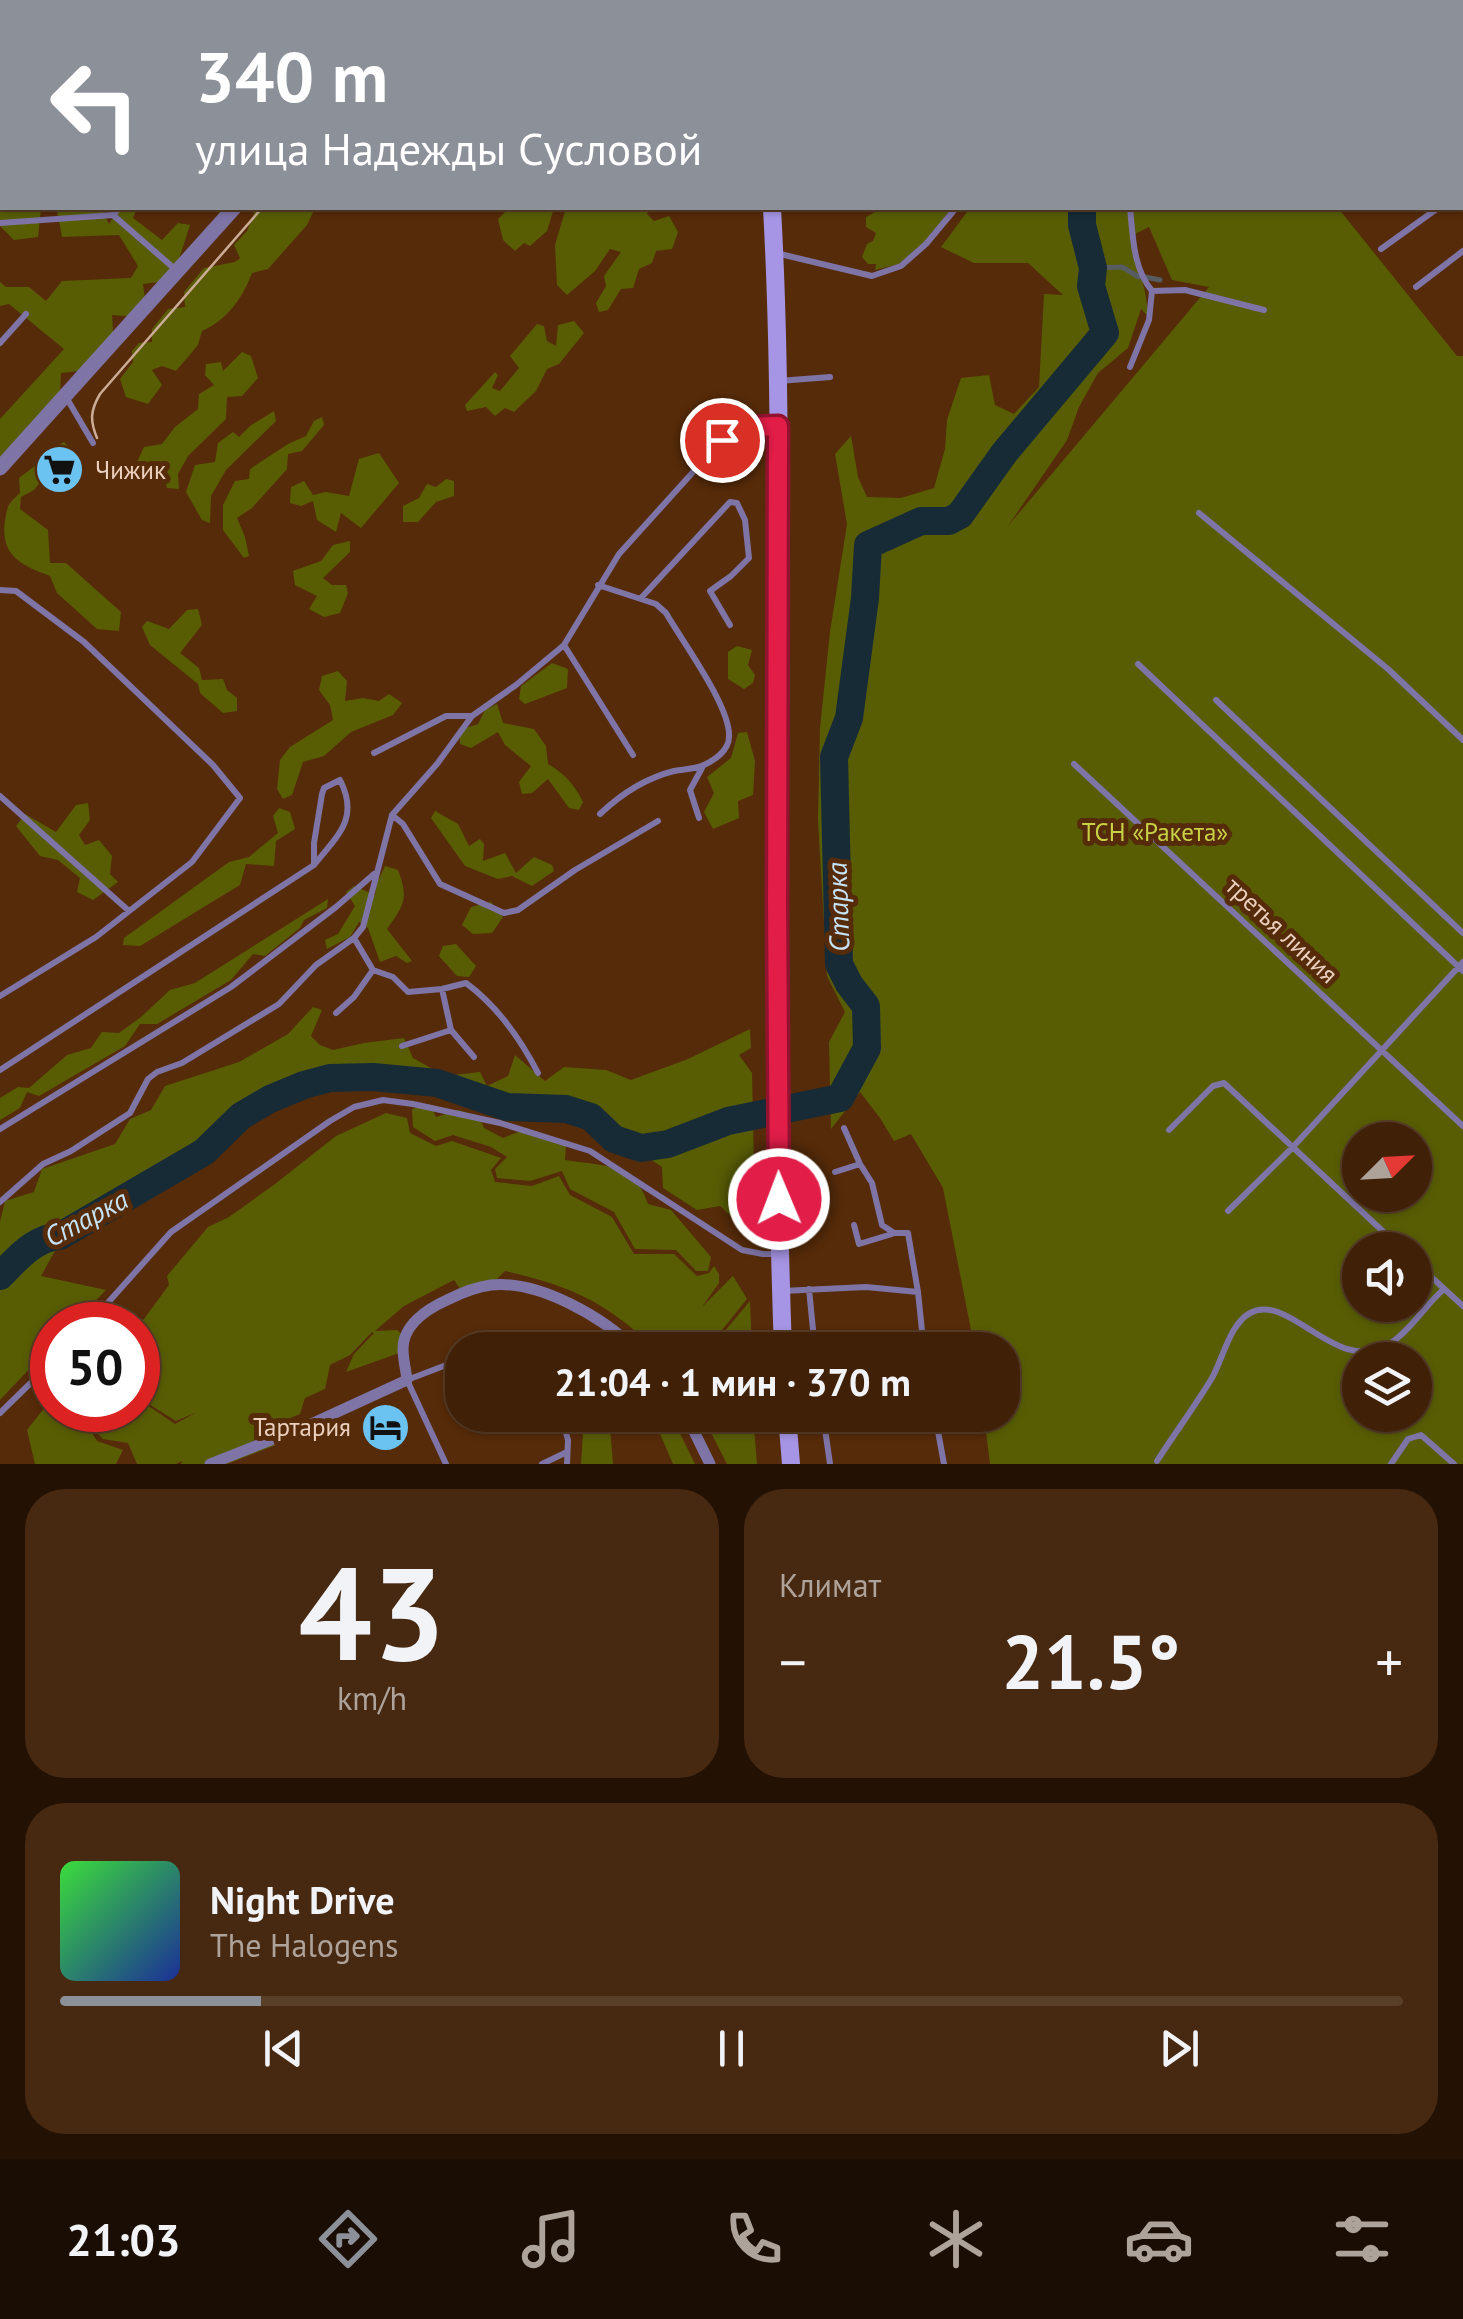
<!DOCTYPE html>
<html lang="ru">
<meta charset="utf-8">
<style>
:root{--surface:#402007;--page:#472811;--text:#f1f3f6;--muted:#aea39b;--line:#593e28;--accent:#8c9099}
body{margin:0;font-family:"PT Sans",sans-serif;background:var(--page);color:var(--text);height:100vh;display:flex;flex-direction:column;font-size:38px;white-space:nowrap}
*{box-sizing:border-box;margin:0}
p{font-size:32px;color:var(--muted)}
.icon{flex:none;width:55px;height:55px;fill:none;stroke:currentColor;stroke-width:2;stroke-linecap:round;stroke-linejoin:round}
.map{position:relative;height:1464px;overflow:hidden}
.details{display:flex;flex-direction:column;gap:25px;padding:25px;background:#231204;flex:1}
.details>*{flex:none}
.top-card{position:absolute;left:0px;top:0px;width:1465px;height:210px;box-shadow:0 2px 8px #0004,0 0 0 2px var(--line);background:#8c9099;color:#fff;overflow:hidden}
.needle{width:65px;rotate:66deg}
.fabs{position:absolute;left:1342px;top:1122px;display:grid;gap:20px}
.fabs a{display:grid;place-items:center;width:90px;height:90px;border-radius:50%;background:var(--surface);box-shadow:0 2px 8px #0004,0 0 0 2px var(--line);font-size:50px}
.speed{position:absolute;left:30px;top:1302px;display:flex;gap:20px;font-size:50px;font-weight:700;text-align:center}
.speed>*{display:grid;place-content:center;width:130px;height:130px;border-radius:50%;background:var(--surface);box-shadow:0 2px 8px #0004,0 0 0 2px var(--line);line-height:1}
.speed .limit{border:15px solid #d22;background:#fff;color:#111}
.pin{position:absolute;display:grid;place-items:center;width:85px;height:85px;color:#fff;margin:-42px;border:5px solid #fff;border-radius:50%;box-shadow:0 2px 10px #0007}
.me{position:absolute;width:110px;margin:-55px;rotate:359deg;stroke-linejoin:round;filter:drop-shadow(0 0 8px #0008)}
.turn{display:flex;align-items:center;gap:35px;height:210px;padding:0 30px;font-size:45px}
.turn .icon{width:130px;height:130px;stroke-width:2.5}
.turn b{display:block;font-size:70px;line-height:85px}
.big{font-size:75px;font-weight:700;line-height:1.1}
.details .tile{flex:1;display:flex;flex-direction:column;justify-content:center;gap:15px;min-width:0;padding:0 35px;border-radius:40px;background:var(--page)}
.details .dial{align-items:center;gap:0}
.dial b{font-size:130px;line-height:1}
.song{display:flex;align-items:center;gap:30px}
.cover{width:120px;height:120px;border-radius:15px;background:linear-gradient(135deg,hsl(120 70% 55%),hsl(230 70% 35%))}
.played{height:10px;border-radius:5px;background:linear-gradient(90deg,var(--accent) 15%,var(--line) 15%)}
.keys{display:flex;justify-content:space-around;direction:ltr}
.heat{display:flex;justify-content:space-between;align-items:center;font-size:55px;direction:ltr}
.details .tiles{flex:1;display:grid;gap:25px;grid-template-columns:1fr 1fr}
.tile:last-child{grid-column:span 2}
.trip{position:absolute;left:445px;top:1332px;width:575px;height:100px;border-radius:40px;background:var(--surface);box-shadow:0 2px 8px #0004,0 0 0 2px var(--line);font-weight:700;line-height:100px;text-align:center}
.menu{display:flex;height:160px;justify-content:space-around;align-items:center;background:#1a0d03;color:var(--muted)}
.menu .icon{width:70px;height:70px}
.menu .selected{color:var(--accent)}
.menu b{font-size:45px;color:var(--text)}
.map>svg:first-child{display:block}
.green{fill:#585d04;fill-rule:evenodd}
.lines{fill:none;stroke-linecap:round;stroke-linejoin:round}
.stream{stroke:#565c5f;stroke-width:5}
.river{stroke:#162b36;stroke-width:28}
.service{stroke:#7e74a6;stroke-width:6}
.minor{stroke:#7e74a6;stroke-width:11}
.tertiary{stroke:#7e74a6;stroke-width:15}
.secondary{stroke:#a695e4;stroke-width:18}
.tram{stroke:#cbac97;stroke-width:2.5}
.route-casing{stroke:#92132f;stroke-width:25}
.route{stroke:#e11d48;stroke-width:18}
.labels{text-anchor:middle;stroke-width:10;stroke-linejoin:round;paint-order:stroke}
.poi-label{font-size:25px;fill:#ebd0bf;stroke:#562b09;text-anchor:start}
.park-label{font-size:25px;fill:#c8d246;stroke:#562b09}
.street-label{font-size:25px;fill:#ebd0bf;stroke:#562b09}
.water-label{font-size:28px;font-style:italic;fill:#c6e4f6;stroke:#562b09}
</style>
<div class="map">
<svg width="1463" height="1464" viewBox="0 0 1463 1464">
<rect width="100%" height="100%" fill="#562b09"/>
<path class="green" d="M1102,0h182l-1,2h-180z
M0,174h2v34h39l-3,29 -24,3 -14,-14z
M66,208h35l8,16 10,-16h18l-4,10 29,22 16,-17 12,2 -10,31 -14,25 -23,3 3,22 -6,11 -28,-2 2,31 -19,23 -34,4 -1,25 -60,67v-46l64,-70 -55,-45 -9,2v-24l6,5h23l17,14 16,-20 69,-3 7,-12 -19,-31 -57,2 -5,-26z
M256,208h59l-8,17 -39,44 -16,4c-10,26 -24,46 -50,58l-4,14 -22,26 -14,-5 -10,4 10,15 -14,19 -22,-7 -6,-18 13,-17 -1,-11 7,-8 13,-1v-13l16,-20 17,-2 -1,-15 20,-24 31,-6 5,-4 -6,-13 13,-14z
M509,208h45l-7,23 -17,15 -6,-3 -9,8 -12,-11 -5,-21z
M566,208h84l-3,6 7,7 15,-5 9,16 -6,17 -16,2 -4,12 -13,6 -6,19 -12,1 -13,21 -9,2 -3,-9 10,-17 -2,-10 17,-24 -11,-3 -15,22 -28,24 -10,-10 -2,-40z
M882,208h70l-27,34 -26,22 -24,6 1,-6h-8l-6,-7 5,-13 6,-3 3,-8 -10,-6v-10z
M970,208h368l119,148h6v1108h-473l-6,-49h18v-65h-27l-32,-162 -32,-54 -17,7 -14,-23 -20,-26 -29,37 -2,-87 16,-30 -18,-36 -9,-156 2,-92 10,-96 17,-108 -12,-70 16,-18 7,41 9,20 34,1 33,-10 11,-39 2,-29 14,-42 28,-3 6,30 19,9 25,-27 5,-93 19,1 -35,-32h-54l-33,-16zM1149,227l23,53 37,7 -201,239 59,-86 12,-33 19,-34 30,-25 13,-39 7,7c-1,-29 -12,-52 -17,-80zM1360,1140h55v55h-55zM1360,1250h55v55h-55zM1360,1360h55v55h-55z
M574,321l10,12 -25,31 -12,5 -11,22 -22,21 -9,-4 -10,8 -9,-9 -19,4 -2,-6 30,-33 3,3 -6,13 8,3 19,-23 -9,-12 27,-32 7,2 3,15 9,5 2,-21z
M242,352l9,4 7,22 -16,18 -15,1 -1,22 -38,37 -10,18 1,15 -12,-1 -5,-15 -18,-1 -8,-8 8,-17 18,-3 13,-17 23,-18 1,-15 15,-9 -9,-10 1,-11 15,-2 2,9z
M274,411l2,10 -50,49 -15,26 -1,27 -8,-3 -16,-28 9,-27 20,-3 3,-19 15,-11 6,5 11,-11z
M322,417l2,8 -22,26 -14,3 -1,15 -35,39 -15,10 8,19 4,19 -5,2 -21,-28v-25l12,-24 14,-2 1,-10 38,-25 18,-8 8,-15z
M64,442l4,4 -34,44 -13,7 -1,12 28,21 2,33h16l55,49 -2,19 -22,-2 -40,-36 -7,-17c-30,-11 -50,-21 -45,-56 3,-16 3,-16 15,-27l-1,-15 25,-19 3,-8z
M379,453l20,30 -38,45 -20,-15 -5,19 -19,-12 -4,-19 -12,5 -11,-3 1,-16 13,-6 9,14 13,-3 23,4 10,-37z
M446,479l8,2v15l-18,6 -18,20h-15v-16l16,-8 8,-14 9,3z
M350,541v11l-27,26 9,7h14l2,8 -8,20 -16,4 -15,-8 8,-13 -22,-11 -2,-14 28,-10 12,-16z
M198,609l4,16 -22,28 19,15 3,12 21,-1 4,11 10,8v13l-14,2 -23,-20 -2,-9 -48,-39 -8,-18 5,-6 22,8 18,-19z
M737,646l15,4 -4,15 7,10 -2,8 -9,6 -16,-10v-27z
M552,663l16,6 -1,19 -42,16 -6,-5 2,-13z
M338,671l9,10 -2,20 18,-3 16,3 10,-7 13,9 -9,12 -42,17 -27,24 -21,6 -11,33 -9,4 -6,-10 3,-29 10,-13 43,-27 -3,-15 -11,-15 3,-14z
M497,704l6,19 31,6 12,17 2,18c17,10 26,20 35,38l-4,8 -10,-2 -21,-29 -16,14 -10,1 -3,-12 12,-16 -26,-21 -7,-13 -27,16 -11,-4 -1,-14 19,-6 7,-14z
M747,732l8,29 -2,34 -15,6 1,17 -26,11 -9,-17 10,-19 -7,-16 24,-19 7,-25z
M88,803l2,17 -11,15 6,10 14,-5 13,16 -2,18 8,8 -25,18 -16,-8 3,-14 -22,-18 -18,-4 -24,-30 9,-12 31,18 20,-27z
M279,808l11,4 5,17 -19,12 -2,25 -28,-2 -6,21 -100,61 -17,-1 1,-7 105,-76 20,-5 29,-24 -5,-17z
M435,811l23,13 11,22 11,-7 4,5 -1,17 22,-8 11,20 18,-16 18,8 2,6 -22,15 -20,-10 -14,3 -33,-13 -34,-48z
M385,866l13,4c11,29 6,35 -11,59l25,32 -5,2 -11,-7 -16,6 -12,-34 -9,-6 -9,15 -23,12 -2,-9 13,-6 17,-28 -9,-14 8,-6 21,9 2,-12z
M328,899l-1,9 -23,12 -4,8 -35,28 -12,-2 -22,26 -74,44h-17l-15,22 -86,50 -12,-4 -7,16 -20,12v-22l18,-11 11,1 38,-33 24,-7 11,-16 17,1 22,-16 29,-27 25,-7z
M491,902l12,15 -11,16 -19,1 -11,-9 9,-18z
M456,944l20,22 -7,11 -12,-1 -18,-20 4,-10z
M313,1007l9,3 -11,26 9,9 13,5 31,-7 40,-5 9,20 32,18 35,-4 7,14 21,-10 7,-21 30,26 19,-14 42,3 25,10 57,-21 62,-30 1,19 -12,7 13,18 3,142 -11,13 -24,-22 -23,4 -34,-22 -1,-21 -21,-14 -77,-33 -65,-19 -31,-13 -120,-3 -26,6 -24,10 -44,12 -67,64 -107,57 -24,15 -15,27 65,14 -34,35h-20v20l-52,55v-178l5,-21 29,-9 8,-23 73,-25 15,-25 21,-9 14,-24 74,-24 49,-28z
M430,1104l6,13 22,-7 21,6 5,12 19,10 23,-9 40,16 -1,15c36,6 70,2 83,44l23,6 40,47 -3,14h-12l-20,-21 -41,-1 -21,-37 -44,-23 -8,-18 -32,10 -33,-3 -2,-9 12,-12 -16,-10 -38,-12 -18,6 -22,-14 -1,-18z
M386,1113l21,5 3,15 26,13 16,-5 49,17 -10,12 4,12 37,4 27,-10 11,19 42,22 22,37h40l23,22 12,-3 5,-7 5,8v9l-17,24 31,-31 14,23 -34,42 -13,9h-28l4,-7 -6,7h-14c-49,-48 -85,-64 -151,-79l-11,11 -33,8 -7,-10 -50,26 -29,25 22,-1 11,10 -9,13 -53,19 8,-18 20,-21 -2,-1 -22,23 -20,10 -5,24 -20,9 -5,16 -41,17v-14l-6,27 23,1 -49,19h-46l1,-3 -6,3h-39l-9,-21 -25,-4 -19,-19 13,21 26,9 -7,14h-81l-8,-34 25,-32v12h86v-6l9,1 28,19 22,-12 -21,9 -29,-18 -9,-1v-75l31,-42 -2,-9 41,-49 21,-10 46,-33 61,-48z
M750,1301l2,49h-47l9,-6z
M577,1415h32l4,49h-32l2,-31z
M652,1415h19l24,49h-22z
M702,1415h51l4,49h-30z"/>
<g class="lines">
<path class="stream" d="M1093,268l29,-1 17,10
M1145,277l15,3"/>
<path class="river" d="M1001,0l2,2
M0,1276c18,-18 34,-38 60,-40l144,-84 37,-36 29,-17 34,-14 26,-7 43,-1 64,6 70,24 59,2 25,8 23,22 27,9 27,-4 60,-23 112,-23 27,-50 -1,-42 -17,-22 -10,-20 -5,-207 15,-39 16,-120 3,-53 53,-24h28l11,-6 45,-63 100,-119 -14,-47 2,-18 -11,-43v-17"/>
<path class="service" d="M349,0l3,2
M702,0l1,2
M1371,0l8,2
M1386,0l1,2
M1081,2l1,-2
M1462,47l1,1
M1462,102l1,1
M1462,132l1,-1
M1462,189h1
M119,208l-6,7 63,55
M1130,208c3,29 3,60 22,83l33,-1 79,20
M1355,208h1
M0,223l113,-8
M1381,249l57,-41
M776,253l96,23 29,-10 25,-22 30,-36
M1416,287l47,-36
M0,343l26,-29
M1130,367l19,-47 3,-29
M779,381l51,-4
M66,397l27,46
M1199,513l189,156 75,71
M598,585l58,19 10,9c16,28 65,94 63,124 0,13 -14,23 -25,28 -8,4 -20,4 -30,6 -28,7 -53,23 -74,43
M0,590l16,1 68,51 129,123 27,33 -48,64 -96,75 -96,59
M641,598l89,-96 7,1 8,17 4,38 -18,18 -21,15 20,34
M564,645l69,110
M1138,664l325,307
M1216,700l247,233
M374,753l72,-37h25
M1074,764l389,362
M0,796l129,115
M392,815l11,9 37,60 64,29 14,-3 57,-40 83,-49
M699,818l-9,-28 12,-22
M373,970l20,7 15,15 34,-3 24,-6c31,23 54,55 72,90
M336,1013l18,-16 19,-27 -19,-32
M451,1030l23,27
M402,1046l49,-16 -9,-41
M0,1070l314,-205c23,-29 46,-46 26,-85l-16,8 -2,6 -8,49v22
M844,1128l16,36 12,19 10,42 12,8h14l10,59 6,58
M0,1129l231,-142 105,-80 38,-33
M1169,1130l44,-44 11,-3 179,167
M835,1172l25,-8
M0,1202l43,-38 28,-13 59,-38 18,-34 9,-7 25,-9 97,-59 37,-39 38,-27 9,-11 29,-112 45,-51 35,-48 44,-31 48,-40 55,-91 103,-114 22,-13 31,-1
M1228,1211l64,-63 171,-186
M854,1225l5,19 33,-10
M1415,1262l48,44
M809,1289l6,61
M782,1291l84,-4 52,5
M88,1325l83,-93 159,-111 24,-14 29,-7 30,4 87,19 90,28 152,99 21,4h16
M868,1335l5,15
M485,1350l24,-4 12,4
M0,1413l52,-51
M561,1415l7,25 -1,24
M823,1415l7,49
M935,1415l9,49
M1157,1461c18,-28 38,-55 55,-83 11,-20 18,-54 38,-65 40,-22 88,66 141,30 21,-14 34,-38 53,-54
M446,1464l-39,-84 55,-21
M542,1464l25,-12
M1391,1464l17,-25 13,-4 33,29"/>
<path class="minor" d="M686,1415l24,49
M210,1464l99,-39 98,-45c-1,-10 -4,-21 -4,-31 0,-24 24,-40 44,-49 14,-7 28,-13 44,-15 48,-5 112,32 145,65"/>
<path class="tertiary" d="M416,2l2,-2
M0,468l234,-260"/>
<path class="secondary" d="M750,0v2
M772,208c9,163 7,327 6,491 -1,217 -3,434 5,651
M787,1415l4,49"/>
<path class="tram" d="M445,2l2,-2
M471,2l1,-2
M575,2l14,-2
M606,2l1,-2
M97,438c-7,-17 -7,-27 3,-44l162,-186"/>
</g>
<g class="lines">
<defs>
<path id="route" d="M722,440l22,-13 34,-1 -1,478 2,295"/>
</defs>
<use href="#route" class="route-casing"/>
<use href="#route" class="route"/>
</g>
<defs>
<symbol id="supermarket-disc" viewBox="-11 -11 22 22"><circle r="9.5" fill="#6bc3f2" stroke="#562b09"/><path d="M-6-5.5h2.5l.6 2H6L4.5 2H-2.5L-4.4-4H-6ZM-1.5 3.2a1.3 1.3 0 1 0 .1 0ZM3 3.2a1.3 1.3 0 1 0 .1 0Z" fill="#111"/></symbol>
<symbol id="hotel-disc" viewBox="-11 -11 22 22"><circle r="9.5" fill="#6bc3f2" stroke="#562b09"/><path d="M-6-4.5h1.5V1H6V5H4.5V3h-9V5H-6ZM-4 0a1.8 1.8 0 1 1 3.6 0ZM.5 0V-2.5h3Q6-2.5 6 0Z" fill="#111"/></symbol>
</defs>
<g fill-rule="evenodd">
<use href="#supermarket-disc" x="32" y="442" width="55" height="55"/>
<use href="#hotel-disc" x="358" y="1400" width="55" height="55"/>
</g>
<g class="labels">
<g class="poi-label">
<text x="95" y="479">Чижик</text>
<text x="351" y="1436" text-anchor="end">Тартария</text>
</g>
<g class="park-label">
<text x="1155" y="841">ТСН «Ракета»</text>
</g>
<g class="street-label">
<text transform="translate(1282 930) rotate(43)" y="9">третья линия</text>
</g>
<g class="water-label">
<text transform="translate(838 907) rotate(-92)" y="10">Старка</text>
<text transform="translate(86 1218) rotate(-28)" y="10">Старка</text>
</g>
</g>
</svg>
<div class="fabs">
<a><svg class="needle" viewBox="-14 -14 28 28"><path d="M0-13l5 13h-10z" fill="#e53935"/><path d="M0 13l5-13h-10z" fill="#aea39b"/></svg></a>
<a><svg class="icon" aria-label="sound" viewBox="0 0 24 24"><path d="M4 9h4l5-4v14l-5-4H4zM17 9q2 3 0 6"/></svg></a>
<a><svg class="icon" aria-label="layers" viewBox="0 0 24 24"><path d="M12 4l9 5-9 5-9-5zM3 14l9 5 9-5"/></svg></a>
</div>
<div class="speed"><div class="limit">50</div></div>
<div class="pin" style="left:722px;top:440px;background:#d93025"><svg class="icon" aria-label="arrive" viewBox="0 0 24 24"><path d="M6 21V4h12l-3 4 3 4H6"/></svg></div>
<svg class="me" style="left:779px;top:1199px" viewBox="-20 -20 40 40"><circle r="17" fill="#e11d48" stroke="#fff" stroke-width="3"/><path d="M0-11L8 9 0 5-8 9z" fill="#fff"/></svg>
<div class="trip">21:04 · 1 мин · 370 m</div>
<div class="top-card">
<div class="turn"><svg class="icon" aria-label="left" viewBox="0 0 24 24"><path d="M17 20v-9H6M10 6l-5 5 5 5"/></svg><div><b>340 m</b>улица Надежды Сусловой</div></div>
</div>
</div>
<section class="details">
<div class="tiles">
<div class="tile dial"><b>43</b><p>km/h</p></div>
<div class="tile"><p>Климат</p>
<div class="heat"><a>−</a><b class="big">21.5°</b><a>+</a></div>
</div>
<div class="tile">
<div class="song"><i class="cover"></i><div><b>Night Drive</b><p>The Halogens</p></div></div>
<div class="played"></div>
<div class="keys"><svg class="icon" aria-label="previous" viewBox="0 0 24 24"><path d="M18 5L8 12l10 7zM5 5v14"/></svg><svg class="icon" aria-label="pause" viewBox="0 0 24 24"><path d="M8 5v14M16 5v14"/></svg><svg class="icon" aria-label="next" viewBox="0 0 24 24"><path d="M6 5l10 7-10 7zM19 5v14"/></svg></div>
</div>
</div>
</section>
<nav class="menu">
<b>21:03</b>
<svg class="icon selected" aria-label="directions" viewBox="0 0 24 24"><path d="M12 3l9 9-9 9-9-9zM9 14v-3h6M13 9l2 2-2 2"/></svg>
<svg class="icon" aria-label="music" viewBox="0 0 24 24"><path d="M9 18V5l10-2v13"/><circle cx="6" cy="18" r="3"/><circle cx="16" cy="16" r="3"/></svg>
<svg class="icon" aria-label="phone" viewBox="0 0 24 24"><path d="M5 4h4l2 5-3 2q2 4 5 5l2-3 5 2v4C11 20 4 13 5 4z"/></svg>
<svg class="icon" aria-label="climate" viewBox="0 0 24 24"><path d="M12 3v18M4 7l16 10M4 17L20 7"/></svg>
<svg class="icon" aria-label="car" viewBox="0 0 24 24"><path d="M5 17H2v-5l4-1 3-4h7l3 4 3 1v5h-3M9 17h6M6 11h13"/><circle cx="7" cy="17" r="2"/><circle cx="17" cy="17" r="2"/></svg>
<svg class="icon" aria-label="filters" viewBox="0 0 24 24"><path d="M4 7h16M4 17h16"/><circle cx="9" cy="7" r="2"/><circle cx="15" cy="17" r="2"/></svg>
</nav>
